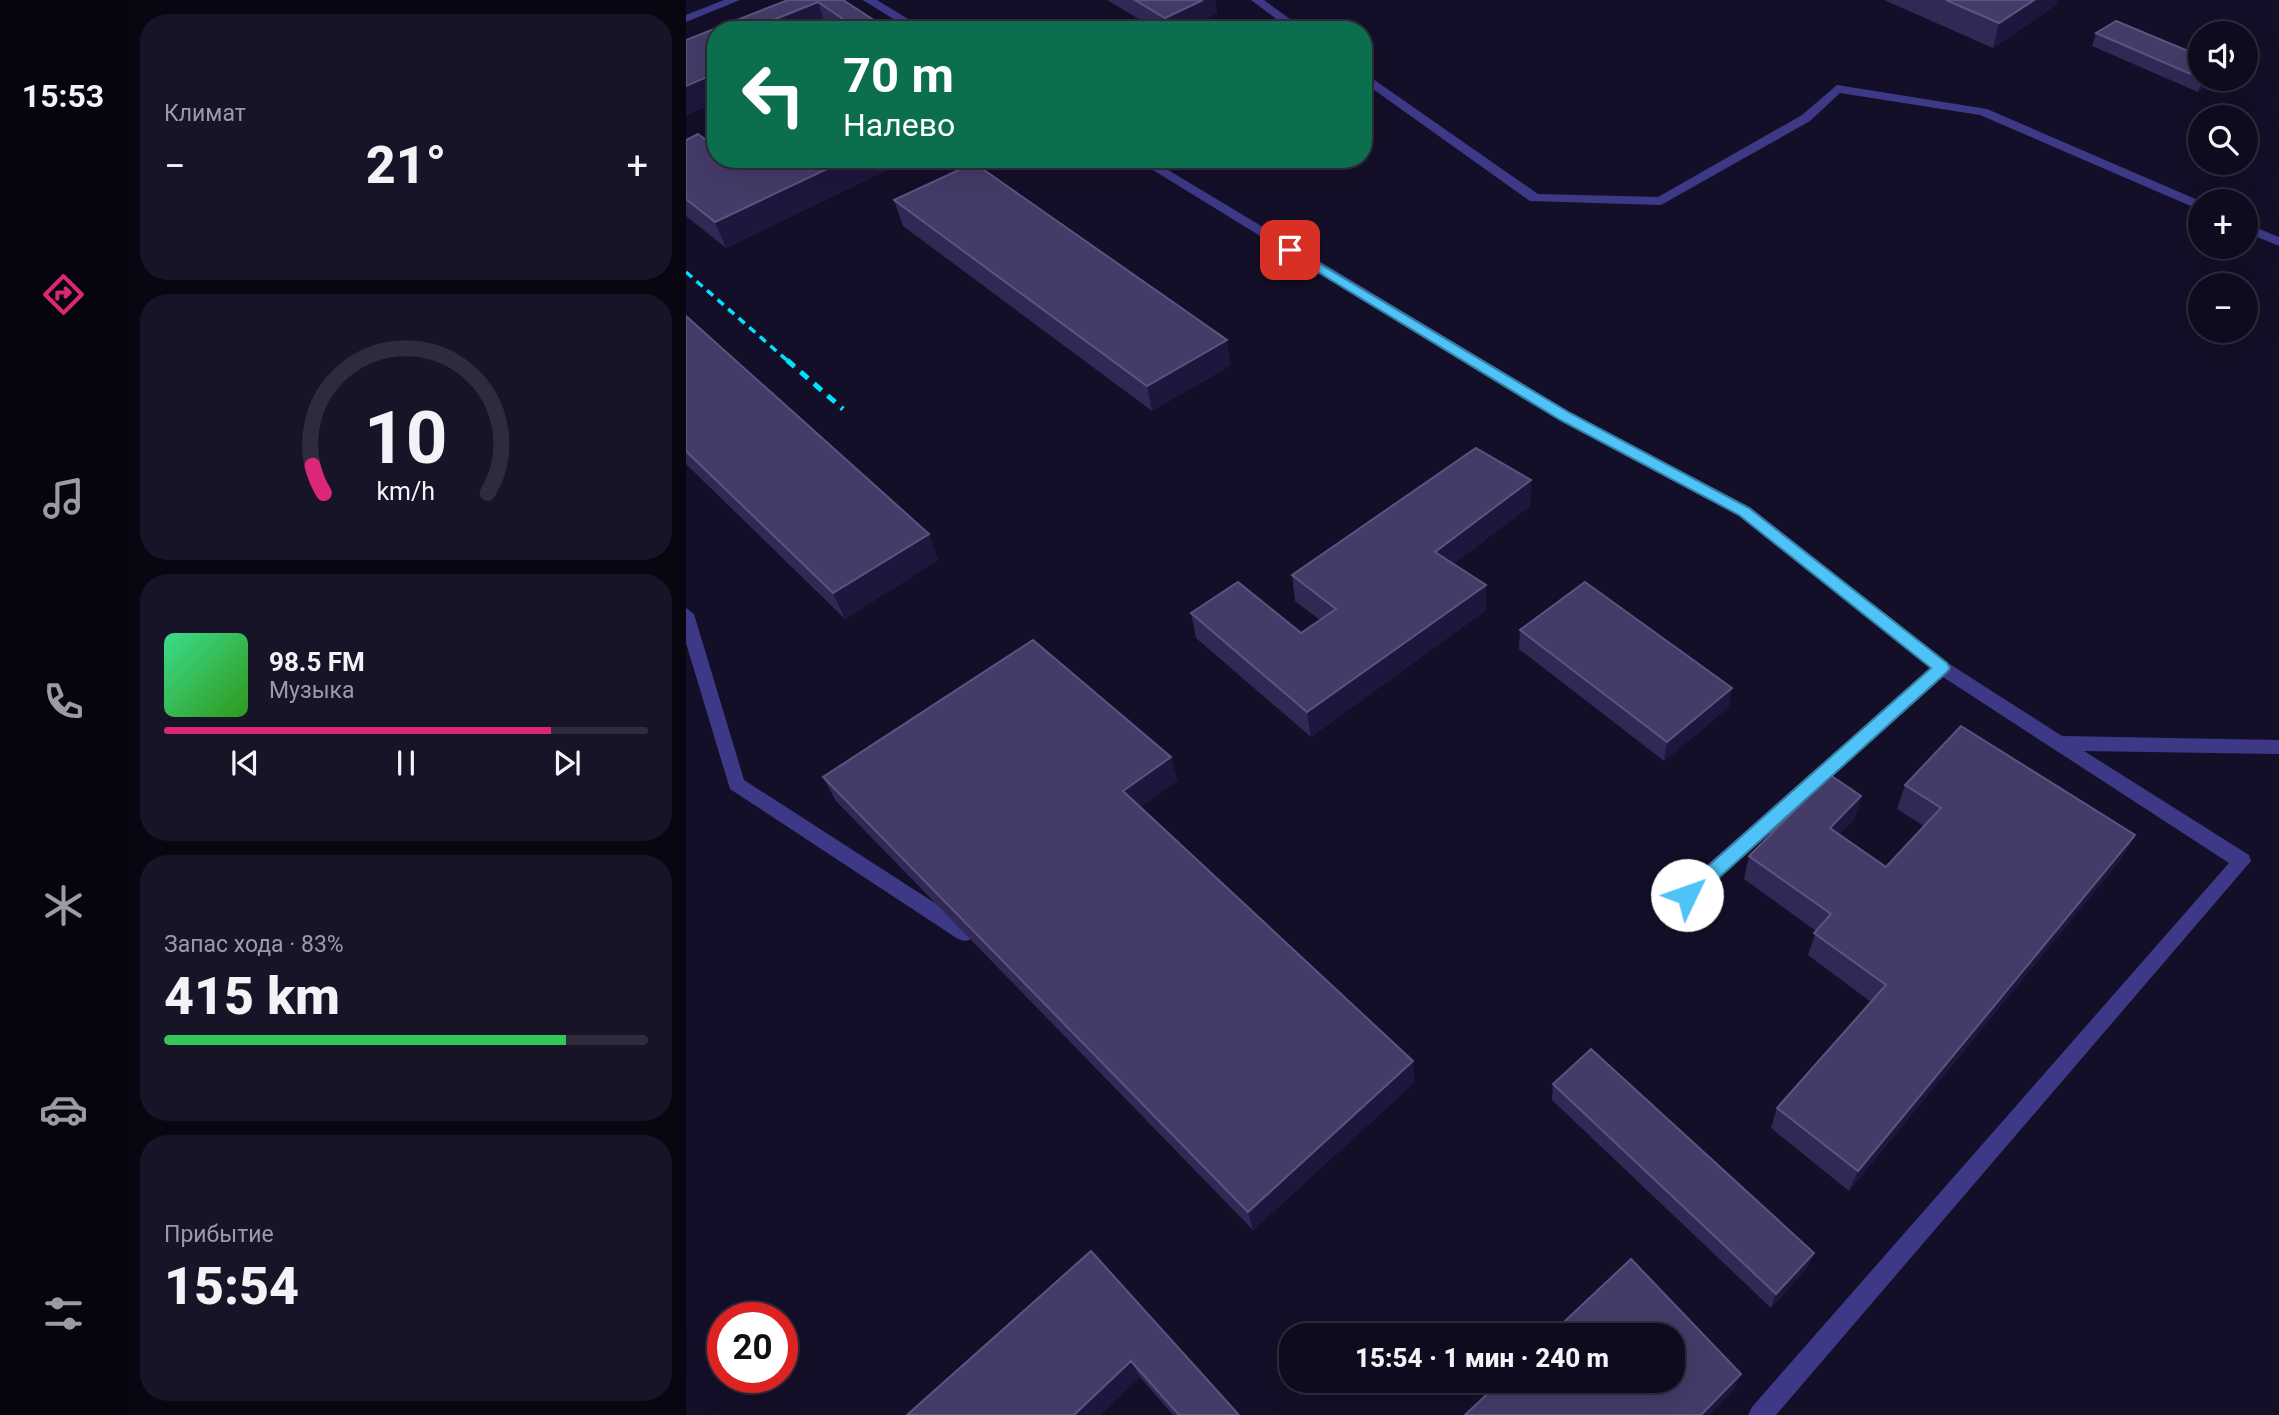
<!DOCTYPE html>
<html lang="ru">
<meta charset="utf-8">
<style>
:root{--surface:#0f0b1e;--page:#181427;--text:#f1f3f6;--muted:#9b9ba4;--line:#2f2b3c;--accent:#db2777}
body{margin:0;font-family:Roboto,sans-serif;background:var(--page);color:var(--text);height:100vh;display:flex;flex-direction:column;font-size:26px;white-space:nowrap}
*{box-sizing:border-box;margin:0}
p{font-size:23px;color:var(--muted)}
.icon{flex:none;width:38px;height:38px;fill:none;stroke:currentColor;stroke-width:2;stroke-linecap:round;stroke-linejoin:round}
.map{position:relative;flex:1;overflow:hidden}
.details{display:flex;flex-direction:column;gap:14px;padding:14px;background:#080610;width:560px}
.details>*{flex:none}
.hud{position:absolute;left:21px;top:21px;width:665px;height:147px;border-radius:28px;box-shadow:0 7px 28px #0002,0 0 0 2px var(--line);background:#0b6e4f;color:#fff;overflow:hidden}
.controls{position:absolute;left:1502px;top:21px;display:grid;gap:14px}
.controls a{display:grid;place-items:center;width:70px;height:70px;border-radius:50%;background:var(--surface);box-shadow:0 7px 28px #0002,0 0 0 2px var(--line);font-size:35px}
.speed{position:absolute;left:21px;top:1302px;display:flex;gap:14px;font-size:35px;font-weight:700;text-align:center}
.speed>*{display:grid;place-content:center;width:91px;height:91px;border-radius:50%;background:var(--surface);box-shadow:0 7px 28px #0002,0 0 0 2px var(--line);line-height:1}
.speed .limit{border:10px solid #d22;background:#fff;color:#111}
.pin{position:absolute;display:grid;place-items:center;width:60px;height:60px;color:#fff;margin:-30px;border-radius:14px;box-shadow:0 4px 10px #0006}
.me{position:absolute;width:77px;margin:-38px;rotate:48deg;stroke-linejoin:round;filter:drop-shadow(0 0 5px #0008)}
.turn{display:flex;align-items:center;gap:24px;height:147px;padding:0 21px;font-size:32px}
.turn .icon{width:91px;height:91px;stroke-width:2.5}
.turn b{display:block;font-size:49px;line-height:60px}
.big{font-size:52px;font-weight:800;line-height:1.1}
.details .widget{flex:1;display:flex;flex-direction:column;justify-content:center;gap:10px;min-width:0;padding:0 24px;border-radius:28px;background:var(--page)}
.details .dial{align-items:center;gap:0}
.dial svg{height:182px;overflow:visible;fill:none;stroke:var(--line);stroke-width:7;stroke-linecap:round;text-anchor:middle}
.dial text{fill:var(--text);stroke:none}
.song{display:flex;align-items:center;gap:21px}
.cover{width:84px;height:84px;border-radius:10px;background:linear-gradient(135deg,hsl(150 70% 55%),hsl(110 70% 35%))}
.played{height:7px;border-radius:4px;background:linear-gradient(90deg,var(--accent) 80%,var(--line) 80%)}
.keys{display:flex;justify-content:space-around;direction:ltr}
.heat{display:flex;justify-content:space-between;align-items:center;font-size:38px;direction:ltr}
.charge{height:10px;border-radius:5px;background:linear-gradient(90deg,#34c759 83%,var(--line) 0)}
.trip{position:absolute;left:593px;top:1323px;width:406px;height:70px;border-radius:28px;background:var(--surface);box-shadow:0 7px 28px #0002,0 0 0 2px var(--line);font-weight:800;line-height:70px;text-align:center}
main{display:flex;flex:1;min-height:0}
.tabs{display:flex;flex-direction:column;width:126px;justify-content:space-around;align-items:center;background:#06040c;color:var(--muted)}
.tabs .icon{width:49px;height:49px}
.tabs .active{color:var(--accent)}
.tabs b{font-size:32px;color:var(--text)}
.map>svg:first-child{display:block}
.lines{fill:none;stroke-linecap:round;stroke-linejoin:round}
.minor{fill:#3e3987;fill-rule:evenodd}
.rail-far1{stroke:#02e1ff;stroke-width:3.5;stroke-dasharray:8 6;stroke-linecap:butt}
.rail{stroke:#02e1ff;stroke-width:5;stroke-dasharray:10 8;stroke-linecap:butt}
.wall{fill:#322856}
.shaded-wall{fill:#1e163c}
.building{fill:#443b68;stroke:#5c5380;stroke-width:2}
.route{fill:#4fc3f7;stroke:#337fa1;stroke-width:2}
</style>
<main>
<nav class="tabs">
<b>15:53</b>
<svg class="icon active" aria-label="directions" viewBox="0 0 24 24"><path d="M12 3l9 9-9 9-9-9zM9 14v-3h6M13 9l2 2-2 2"/></svg>
<svg class="icon" aria-label="music" viewBox="0 0 24 24"><path d="M9 18V5l10-2v13"/><circle cx="6" cy="18" r="3"/><circle cx="16" cy="16" r="3"/></svg>
<svg class="icon" aria-label="phone" viewBox="0 0 24 24"><path d="M5 4h4l2 5-3 2q2 4 5 5l2-3 5 2v4C11 20 4 13 5 4z"/></svg>
<svg class="icon" aria-label="climate" viewBox="0 0 24 24"><path d="M12 3v18M4 7l16 10M4 17L20 7"/></svg>
<svg class="icon" aria-label="car" viewBox="0 0 24 24"><path d="M5 17H2v-5l4-1 3-4h7l3 4 3 1v5h-3M9 17h6M6 11h13"/><circle cx="7" cy="17" r="2"/><circle cx="17" cy="17" r="2"/></svg>
<svg class="icon" aria-label="filters" viewBox="0 0 24 24"><path d="M4 7h16M4 17h16"/><circle cx="9" cy="7" r="2"/><circle cx="15" cy="17" r="2"/></svg>
</nav>
<section class="details">
<div class="widget"><p>Климат</p>
<div class="heat"><a>−</a><b class="big">21°</b><a>+</a></div>
</div>
<div class="widget dial"><svg viewBox="0 0 100 80">
<path d="M14 69A42 42 0 1 1 86 69"/>
<path d="M14 69A42 42 0 0 1 9 57" stroke="#db2777"/>
<text x="50" y="56" font-size="32" font-weight="700">10</text>
<text x="50" y="72" font-size="11">km/h</text>
</svg></div>
<div class="widget">
<div class="song"><i class="cover"></i><div><b>98.5 FM</b><p>Музыка</p></div></div>
<div class="played"></div>
<div class="keys"><svg class="icon" aria-label="previous" viewBox="0 0 24 24"><path d="M18 5L8 12l10 7zM5 5v14"/></svg><svg class="icon" aria-label="pause" viewBox="0 0 24 24"><path d="M8 5v14M16 5v14"/></svg><svg class="icon" aria-label="next" viewBox="0 0 24 24"><path d="M6 5l10 7-10 7zM19 5v14"/></svg></div>
</div>
<div class="widget"><p>Запас хода · 83%</p><b class="big">415 km</b><div class="charge"></div></div>
<div class="widget"><p>Прибытие</p><b class="big">15:54</b></div>
</section>
<div class="map">
<svg width="1593" height="1415" viewBox="0 0 1593 1415">
<rect width="100%" height="100%" fill="#140f28"/>
<g class="lines">
<path class="minor" d="M38,0h16l-54,22v-7z
M177,0h14l49,30h-15z
M565,0h13l41,30h-14z
M677,72l175,122 120,3 144,-82 35,-30 150,24 213,92v9l-220,-95 -140,-22 -30,28 -149,84 -131,-4 -167,-119z
M449,159h15l420,253 180,95 198,156 114,73 217,4v14l-195,-3 165,104 2,6 -475,554h-28l4,-8 477,-544 -286,-186 -249,224 -7,2 -7,-2 -3,-6 3,-6 250,-221 -192,-153 -178,-95z
M1559,223l34,14v9l-34,-14z
M0,608l8,6 50,166 228,147 3,6 -3,6 -7,2 -7,-2 -228,-150 -44,-146z"/>
<path class="rail-far1" d="M0,272l103,90"/>
<path class="rail" d="M101,360l56,49"/>
</g>
<path class="wall" d="M102,0h55l46,30h-58l-5,-4 -8,4h-102v72l-30,13v-75z
M421,0h108l2,13 -34,17h-26z
M1198,0h173l-1,5 -63,43z
M1410,33l104,23v23h15l-17,13 -106,-46z
M0,140l55,24 11,-5h158l-184,89 -40,-32z
M208,200l337,165 -79,46 -249,-185z
M0,316l243,218 9,26 -93,59 -159,-155z
M845,480l-1,26 -77,58 33,46 -175,127 -115,-99 -5,-25 110,20 19,-13 -25,-19 -3,-26z
M834,630l209,77 -65,54 -145,-112z
M485,757l6,24 -37,26 275,275 -162,148 -417,-429 -13,-24z
M1219,785l230,50 -13,23 -273,333 -78,-63 6,-20 94,-106 -63,-47 8,-24 -72,-52 5,-23 112,-60 -7,24 -15,14 47,33 38,-41 -27,-17z
M867,1084l255,183 -37,41 -219,-208z
M405,1251l148,164h-66l-33,-38 -40,38z"/>
<path class="shaded-wall" d="M517,0h12l2,13 -34,17h-16l-2,-12z
M1348,0h23l-1,5 -63,43 6,-25z
M132,2l8,24 -8,4h-41l-4,-10z
M30,73v29l-30,13v-29z
M1517,79h12l-17,13z
M162,159h62l-184,89 -11,-26z
M541,340l4,25 -79,46 -5,-25z
M845,480l-1,26 -94,72 -1,-26z
M243,534l9,26 -93,59 -12,-26z
M800,585v25l-175,127 -4,-25z
M1046,688l-3,19 -65,54 3,-19z
M485,757l6,24 -47,33 -7,-23z
M1175,796l-7,24 -31,32 7,-24z
M1449,835l-13,23 -273,333 9,-20z
M727,1061l2,21 -162,148 -5,-18z
M1128,1253l-6,14 -37,41 5,-14z
M445,1361l9,16 -40,38h-26z
M1055,1374l-7,16 -24,25h-9z"/>
<path class="building" d="M102,0h55l46,30h-30l-41,-28 -45,18 14,10h-71v43l-30,13v-46z
M449,0h68l-38,18z
M1260,0h88l-35,23z
M1430,21l84,35v22l-104,-45z
M12,134l18,13v12h18l7,5 11,-5h96l-133,63 -29,-23v-59z
M288,163l253,177 -80,46 -253,-186z
M0,316l243,218 -96,59 -147,-142z
M790,448l55,32 -96,72 51,33 -179,127 -116,-99 47,-31 63,51 35,-24 -44,-34z
M899,582l147,106 -65,54 -147,-112z
M347,640l138,117 -48,34 290,270 -165,151 -425,-435z
M1275,726l174,109 -277,336 -81,-63 109,-123 -72,-52 17,-19 -82,-58 81,-81 31,21 -31,32 56,39 55,-59 -36,-23z
M905,1049l223,204 -38,41 -223,-210z
M405,1251l148,164h-60l-48,-54 -57,54h-167z
M945,1259l110,115 -40,41h-236l36,-34h172v-46h-123z"/>
<path class="route" d="M604,246l280,167 179,95 198,155 3,5 -3,4 -254,229 -6,2 -6,-2 -3,-6 3,-5 250,-222 -192,-153 -179,-95 -275,-168v-5z"/>
</svg>
<div class="controls">
<a><svg class="icon" aria-label="sound" viewBox="0 0 24 24"><path d="M4 9h4l5-4v14l-5-4H4zM17 9q2 3 0 6"/></svg></a>
<a><svg class="icon" aria-label="search" viewBox="0 0 24 24"><circle cx="10" cy="10" r="6"/><path d="M15 15l6 6"/></svg></a>
<a>+</a>
<a>−</a>
</div>
<div class="speed"><div class="limit">20</div></div>
<div class="pin" style="left:604px;top:250px;background:#d93025"><svg class="icon" aria-label="arrive" viewBox="0 0 24 24"><path d="M6 21V4h12l-3 4 3 4H6"/></svg></div>
<svg class="me" style="left:1001px;top:895px" viewBox="-20 -20 40 40"><circle r="19" fill="#fff"/><path d="M0-13L10 11 0 6-10 11z" fill="#4fc3f7"/></svg>
<div class="trip">15:54 · 1 мин · 240 m</div>
<div class="hud">
<div class="turn"><svg class="icon" aria-label="left" viewBox="0 0 24 24"><path d="M17 20v-9H6M10 6l-5 5 5 5"/></svg><div><b>70 m</b>Налево</div></div>
</div>
</div>
</main>
